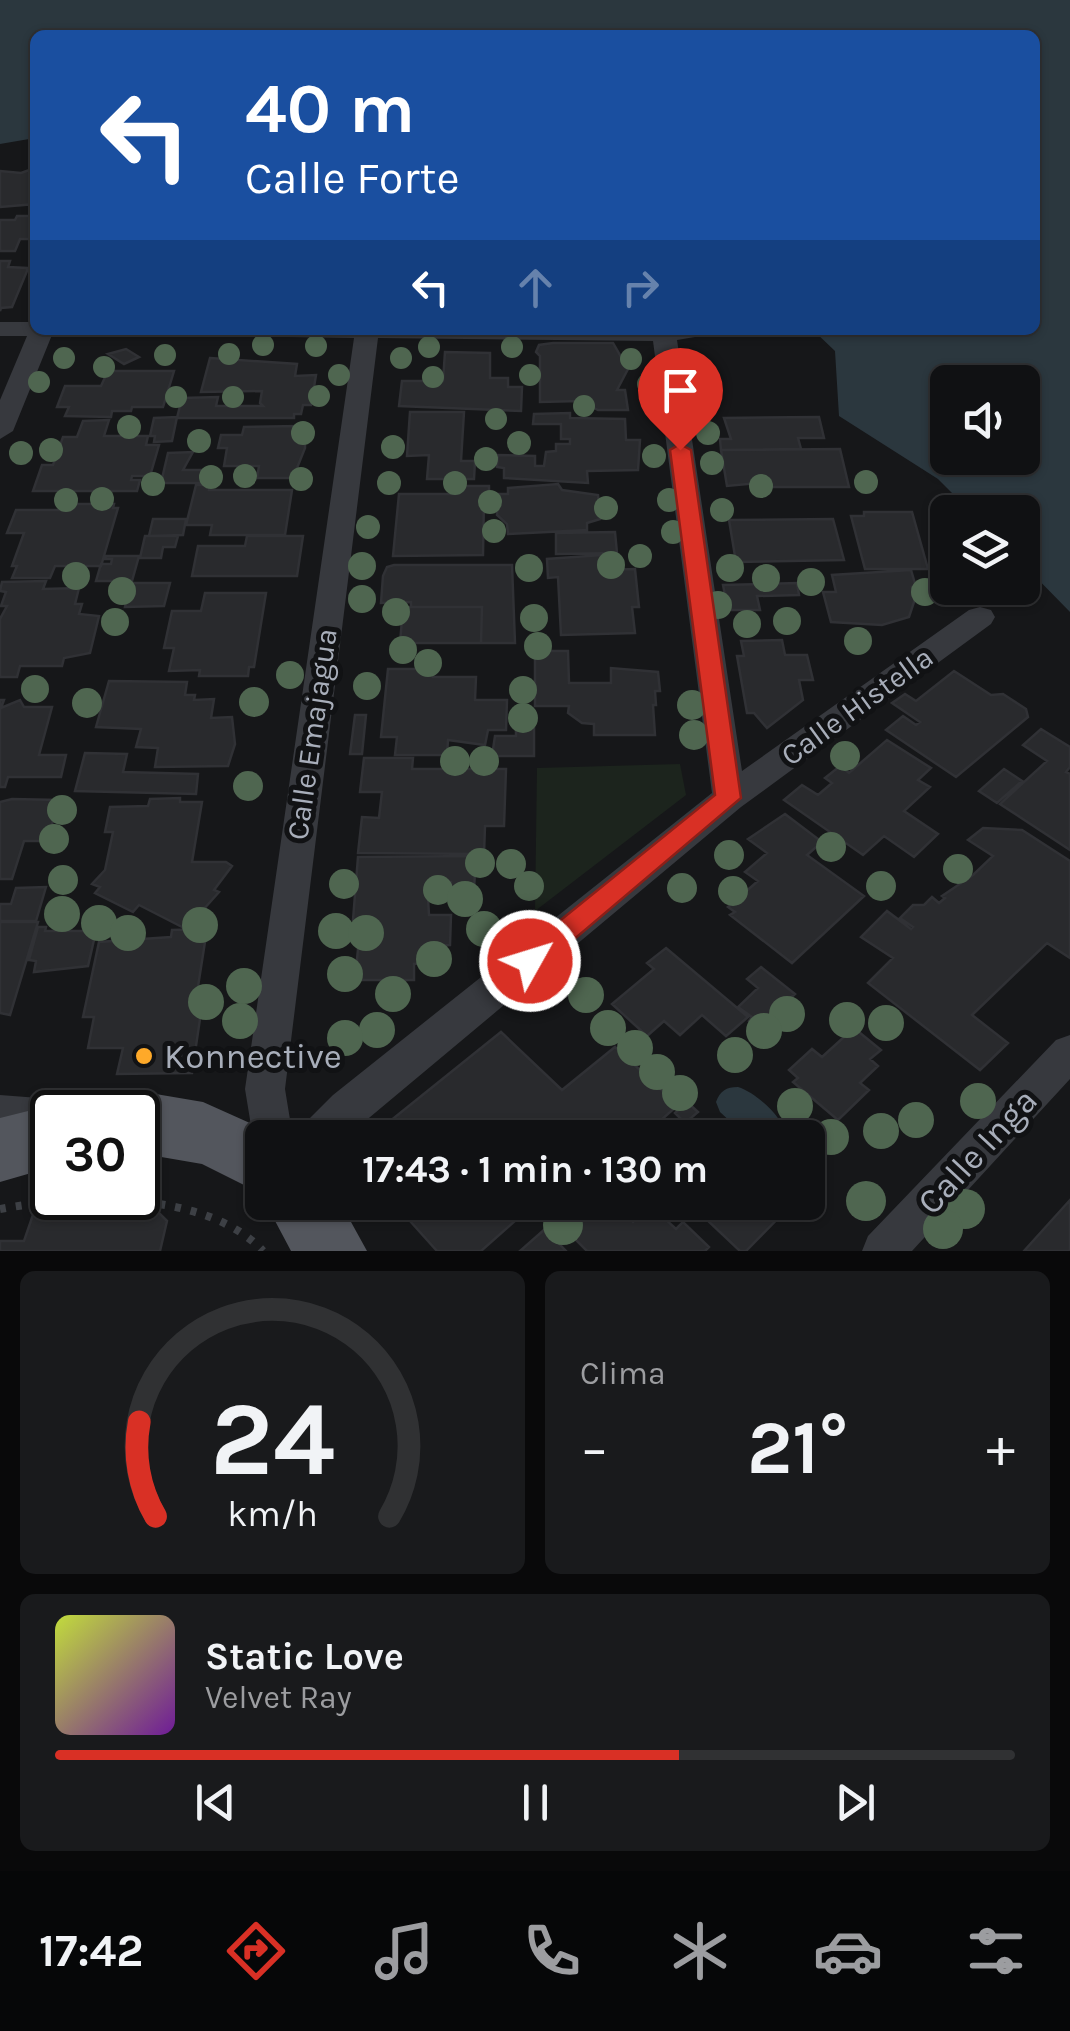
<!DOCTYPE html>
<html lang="es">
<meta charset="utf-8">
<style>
:root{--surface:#101113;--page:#191a1c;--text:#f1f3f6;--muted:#9c9da0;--line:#303133;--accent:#d93025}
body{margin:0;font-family:Karla,sans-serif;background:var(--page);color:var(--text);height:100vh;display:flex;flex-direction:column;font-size:38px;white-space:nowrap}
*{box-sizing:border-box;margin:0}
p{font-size:32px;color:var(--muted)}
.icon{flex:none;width:55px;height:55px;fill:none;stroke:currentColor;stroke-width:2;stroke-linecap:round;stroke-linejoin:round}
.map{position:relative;height:1251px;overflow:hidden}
.sheet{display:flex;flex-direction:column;gap:20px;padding:20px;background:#09090a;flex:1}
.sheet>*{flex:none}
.hud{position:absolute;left:30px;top:30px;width:1010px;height:305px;border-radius:15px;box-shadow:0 2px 8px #0004,0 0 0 2px var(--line);background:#1a4fa0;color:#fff;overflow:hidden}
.buttons{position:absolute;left:930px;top:365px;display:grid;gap:20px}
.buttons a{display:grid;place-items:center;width:110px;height:110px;border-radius:15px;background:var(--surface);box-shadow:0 2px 8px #0004,0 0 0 2px var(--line);font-size:50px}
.speed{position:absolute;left:30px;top:1090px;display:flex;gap:20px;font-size:50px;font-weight:700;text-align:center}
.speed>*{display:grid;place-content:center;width:130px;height:130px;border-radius:50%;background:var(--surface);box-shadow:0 2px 8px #0004,0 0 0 2px var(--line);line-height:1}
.speed .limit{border:5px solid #111;border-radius:15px;background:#fff;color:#111}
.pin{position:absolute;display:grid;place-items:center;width:85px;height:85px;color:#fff;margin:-102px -42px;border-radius:50% 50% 50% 0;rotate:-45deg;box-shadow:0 0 10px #0007}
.pin .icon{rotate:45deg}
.me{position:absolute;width:110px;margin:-55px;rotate:51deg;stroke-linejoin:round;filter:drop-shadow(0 0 8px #0008)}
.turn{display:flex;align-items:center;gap:35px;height:210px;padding:0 50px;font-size:45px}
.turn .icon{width:130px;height:130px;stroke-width:2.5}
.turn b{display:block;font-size:70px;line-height:85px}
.lanes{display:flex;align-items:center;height:95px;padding:0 50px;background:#0003;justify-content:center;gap:50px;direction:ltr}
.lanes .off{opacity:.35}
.big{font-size:75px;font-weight:700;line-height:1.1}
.sheet .widget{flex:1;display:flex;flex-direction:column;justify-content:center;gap:15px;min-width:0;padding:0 35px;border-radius:15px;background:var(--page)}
.sheet .dial{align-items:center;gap:0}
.dial svg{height:260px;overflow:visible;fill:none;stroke:var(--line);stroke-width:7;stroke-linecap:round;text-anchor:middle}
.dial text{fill:var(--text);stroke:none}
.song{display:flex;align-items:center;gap:30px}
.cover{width:120px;height:120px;border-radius:15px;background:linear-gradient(135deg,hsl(70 70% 55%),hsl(280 70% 35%))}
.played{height:10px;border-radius:5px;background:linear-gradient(90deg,var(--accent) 65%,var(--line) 65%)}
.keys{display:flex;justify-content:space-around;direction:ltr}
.heat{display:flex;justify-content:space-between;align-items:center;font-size:55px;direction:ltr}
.sheet .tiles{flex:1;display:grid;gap:20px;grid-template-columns:1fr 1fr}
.widget:last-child{grid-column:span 2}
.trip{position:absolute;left:245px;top:1120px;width:580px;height:100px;border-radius:15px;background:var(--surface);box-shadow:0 2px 8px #0004,0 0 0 2px var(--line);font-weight:700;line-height:100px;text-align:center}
.dock{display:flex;height:160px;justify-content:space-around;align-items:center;background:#060708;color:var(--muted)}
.dock .icon{width:70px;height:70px}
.dock .active{color:var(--accent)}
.dock b{font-size:45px;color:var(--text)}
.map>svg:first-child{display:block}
.green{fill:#1c241d}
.water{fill:#2b373e;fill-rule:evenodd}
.building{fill:#292a2d;stroke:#303135;stroke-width:2.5}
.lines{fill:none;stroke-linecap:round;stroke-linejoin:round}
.path{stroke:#3d4045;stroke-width:8;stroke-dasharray:6 10;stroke-linecap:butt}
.minor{fill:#37393e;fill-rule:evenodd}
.primary{fill:#53565d;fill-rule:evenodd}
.tree{fill:#4f6650}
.route{fill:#d93025;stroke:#8d1f18;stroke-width:2.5}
.poi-dot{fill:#fea929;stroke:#111214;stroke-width:4}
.labels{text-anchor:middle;stroke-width:10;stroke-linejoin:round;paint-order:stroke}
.street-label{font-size:30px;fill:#a8aeba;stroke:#111214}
.near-poi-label{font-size:35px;fill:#a8aeba;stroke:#111214;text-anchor:start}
.near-street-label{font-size:35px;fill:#a8aeba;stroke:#111214}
</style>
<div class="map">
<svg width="1070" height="1251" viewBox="0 0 1070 1251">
<rect width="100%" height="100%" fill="#161719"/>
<path class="green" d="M680,764l6,31 -151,116 2,-143z"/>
<path class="water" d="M0,0h1070v612l-47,-48 -1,-52h-51l-33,-33 -99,-63 -4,-65 -22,-21h222v-295h-1000v103l-35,6zM948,382h74v76h-74z
M738,1087c19,6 46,31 49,50h-40l-27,-25 -4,-10c4,-11 10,-15 22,-15z"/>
<path class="building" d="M35,168v36l-35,3v-36l21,2z
M17,216h18l-4,23h-11l-5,12h-15v-31h15z
M0,261h10l-2,6 19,1v3l-15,36 -11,1 -1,3z
M553,343h60l15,26 -11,21h8l3,20h-30l-18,-9 -40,1v-46l-4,-4 3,-7z
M126,349l13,8 -15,7 -16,-10z
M445,352l45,1v25h18v9h14l-1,24 -122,-5 3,-25h41z
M210,358l87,6 -2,12 21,-1 -5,30h-8l-2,9h-7v4h-117l5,-20 36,-1 -2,9h47l-3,-3 2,-12 -61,1z
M108,371h66l-11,36h-31l-1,4h-19l-1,6 -46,-1 4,-9h-12l8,-21h36z
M410,412h54l-3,49h14l-1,18h-47l2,-24 -22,1z
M570,413v5l55,1 1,21h14l-2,30 -51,1 1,12 -84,-5v-10l-7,-1 1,-12 37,1v10h9l2,-14 10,-1v-7h14v-5h-9v-15h-28l1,-10z
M177,417l-5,24 -18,1 1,-6h-5l4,-18z
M819,417l5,21h-26l3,11 -80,1 -1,-11h11l-7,-21z
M109,420l-5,16h44l-2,9h13l-9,31h-18l-1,4h9l-3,11h-104l9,-26h11l10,-28h14l6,-16z
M298,426l-3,14h10v8l-12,30h-36l2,-12h-35l3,-18h-9l3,-13h21l2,-8z
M840,449l9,38h-80l-1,-5 -41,4 -6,-36z
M193,452l-10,18h23l-4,13h-41l7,-30z
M558,484l4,6 36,5 2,24 -13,4v7l-79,4 -1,-10 -10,-9 1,-21h10v-6z
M196,485h14l-1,5h83l-7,45h-75l2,-10h-26z
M455,486h34v12h-5l-1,57 -90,1 6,-62h56z
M69,504h45l-1,4h5l-17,58h-46l-5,12h-38l5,-12h-5l12,-33h-17l9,-23h51z
M864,512h48l16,57h-63l-14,-53h13z
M153,519h33l-3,16 -34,1z
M833,519l11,41 -108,2 -7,-42z
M615,532l2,21 -61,1v-21z
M145,536h33l-3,11h-12l-2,11h-21z
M247,536h56l-6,40h-105l6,-30h47z
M602,555l1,15 32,-1 4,38h-7l3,26 -74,2 -3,-58 -10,1 -1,-19z
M106,556h33l-7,25h-36l5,-17h10l1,-5h-7z
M394,565h118l3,78h-34l1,-36h-71v-5l-30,1 2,-27 4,-9z
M911,570l5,17h-4l3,12 -6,18 -27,8 -51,-3 -8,-30h13l-4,-17z
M46,581l-3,8 36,-1 -4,16h7l-3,10 20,2 -9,37 -26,5 -2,8h-42l-3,11h-17v-58l7,-13h-6l5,-14 -6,-1 2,-9z
M131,583h39l-6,23 -39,1z
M797,583l2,12 -42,1 3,14h-32l-5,-25z
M205,593h61l-12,74h-5l-1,9h-49l1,-6 -31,1 5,-23h-10l8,-37h29z
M411,607h71l-1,36h-81l3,-35z
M782,640l3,15h22l6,25h-14l4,20 -36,28 -13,-15h-7l-10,-57h7l-3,-15z
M535,651h33l1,32h42v-15l47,4 2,19h-5l1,14h-3l2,30h-61v-11l-12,-1 -14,-10 1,-7h-34z
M388,669h46l-1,8h43l-1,23h32l-1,30h-18l-3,15 -37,-5 -1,15h-52l2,-18h-16z
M954,671l37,24 12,-1 23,15 2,8 -72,60 -70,-47 17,-14 13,9 4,-3 -28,-19 13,-9 11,7z
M109,681l78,1 -2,13h10l-1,5 20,-1 -3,19 21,-1 3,27 -7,22 -73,1 3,-19 -22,-1 5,-18 -45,-2z
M0,700h4l-3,8 19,-8 4,7h28l-13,48h27l-5,22h-53l-3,10h-5z
M355,715h11l-4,39h-12z
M516,725h18v31h-42l3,-20h21z
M1041,729l29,18v20l-4,5 4,2v76l-70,-46 47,-43 -24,-16z
M887,740l44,28 -13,12 12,7 -26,24 34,23 -24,23 -30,-21 -21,19 -79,-55 18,-15 16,10 14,-12 -7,-5 15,-12 9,7z
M85,753l42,1 -4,18 75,2 -2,20 -121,-3z
M364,758h49l-1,11h94l-2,57h-19l-1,28 -126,-1 4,-36 17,1 3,-26h-22z
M1004,769l18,12 -25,22 -18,-12z
M180,798v4h22l-10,60h34l6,4 -18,24 5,2 -33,37 -47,-24 -6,7 -38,-19 5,-6 -8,-3 13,-14 8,-38h-8l5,-25 38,-1 2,-7z
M12,799l47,1 -12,41h-23l-12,38h-12v-77z
M785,814l37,28 -15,13 57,41 -72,67 -62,-48 5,-3 -7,-5 30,-26 -13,-9 22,-19 -19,-14z
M983,828l39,2 48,31v97l-23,-15 -75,72 36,28 -28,27 -112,-87 25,-25 -32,-21 26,-26 24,18 2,-2 -13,-9 13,-13h11l8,-8 7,6 6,-5 -3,-2 31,-21 20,-19 -25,-16z
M476,856l-2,33h-23v-7h-24l2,33h22l-1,30 -23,1 -1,17 -12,1v16h-59l4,-41 13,-1 2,-18h-21l5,-63z
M46,887l-10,34h-36v-17h11l5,-16z
M0,922h38l-28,93 -10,-2z
M38,927h8l-1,4h51l-8,35 -54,6 2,-11 -7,-1z
M207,929l-13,83h7l-9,61 -75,1 6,-26h-35l6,-31h-11l16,-75 72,-5 1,-7z
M666,948l82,69 -22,19 -24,-21 -22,20 -16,-14 -17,15 -35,-32 42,-35 -7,-6z
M761,967l34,27 -38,34 -8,-7 3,-4 -14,-10 20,-19 -11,-9z
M854,1028l27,22 -11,9 8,7 -18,17 9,7 -31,30 -45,-38 5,-4 -9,-8 23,-21 10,8z
M501,1032l61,58 53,-43 63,58 -37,33h-272z
M687,1102l11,10 -13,11 -10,-10z
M722,1120l20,18h-39z
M1070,1200v51h-46z
M393,1202h175l-20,19 -15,-16 -52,46h-44z
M601,1202h12l20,20 17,-17 26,24 7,-7 26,25 -4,4h-118l-18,-18z
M688,1202h106l-48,49h-6z
M45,1205l112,6 10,10 -7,30h-160v-10h24l11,-32z
M545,1229l21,22h-46z"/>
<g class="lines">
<path class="path" d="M0,1209c76,-14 205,-20 263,42"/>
<path class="minor" d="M0,322h35v8h19l-41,101 -13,8v-39l27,-64h-27z
M276,330h434l-3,5 -30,5 65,431 227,-161 11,-3 11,3 4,7 -4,7 -250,183 -396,331h-48l6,-13 30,-30 379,-302 -59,-452 -275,-3 -93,751 8,49h-31v15l-9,-15 -8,-49 109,-751 -66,-1z
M1070,1035v44l-158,172h-50l6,-15 188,-196z
M0,1095l52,4 14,5 4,8h-18v23l-52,-4z"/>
<path class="primary" d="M138,1091l65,11 80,36h-21v56l-60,-30 -64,-11v-41h-29l5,-12z
M52,1105l20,7h-20v55l-52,15v-64z
M265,1202h75l27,49h-76z"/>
</g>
<g class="tree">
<circle cx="263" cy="345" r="11"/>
<circle cx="316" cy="346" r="11"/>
<circle cx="429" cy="347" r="11"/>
<circle cx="512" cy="347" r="11"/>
<circle cx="229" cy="354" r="11"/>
<circle cx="165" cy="355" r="11"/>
<circle cx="64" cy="358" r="11"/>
<circle cx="401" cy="358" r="11"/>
<circle cx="631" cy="359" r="11"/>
<circle cx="104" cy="367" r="11"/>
<circle cx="339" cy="375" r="11"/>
<circle cx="530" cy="375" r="11"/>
<circle cx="433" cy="377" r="11"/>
<circle cx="39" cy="382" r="11"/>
<circle cx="648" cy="384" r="11"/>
<circle cx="319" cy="396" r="11"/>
<circle cx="176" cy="397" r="11"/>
<circle cx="233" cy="397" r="11"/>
<circle cx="584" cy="406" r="11"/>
<circle cx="496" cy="419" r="11"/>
<circle cx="129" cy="427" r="12"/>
<circle cx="303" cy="433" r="12"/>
<circle cx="708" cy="433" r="12"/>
<circle cx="199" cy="441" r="12"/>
<circle cx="519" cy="443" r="12"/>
<circle cx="393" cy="447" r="12"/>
<circle cx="51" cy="450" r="12"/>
<circle cx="21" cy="453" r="12"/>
<circle cx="654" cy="456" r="12"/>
<circle cx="486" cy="459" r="12"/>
<circle cx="712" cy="463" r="12"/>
<circle cx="245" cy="476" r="12"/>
<circle cx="211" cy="477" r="12"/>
<circle cx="301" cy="479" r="12"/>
<circle cx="866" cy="482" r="12"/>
<circle cx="389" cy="483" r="12"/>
<circle cx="455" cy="483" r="12"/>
<circle cx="153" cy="484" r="12"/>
<circle cx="761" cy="486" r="12"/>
<circle cx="102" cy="499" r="12"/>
<circle cx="66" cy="500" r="12"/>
<circle cx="669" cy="500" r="12"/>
<circle cx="490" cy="502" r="12"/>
<circle cx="606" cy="508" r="12"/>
<circle cx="722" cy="510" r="12"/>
<circle cx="368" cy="527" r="12"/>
<circle cx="494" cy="531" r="12"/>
<circle cx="673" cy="532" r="12"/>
<circle cx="640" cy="556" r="12"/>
<circle cx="611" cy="565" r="14"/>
<circle cx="362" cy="566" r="14"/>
<circle cx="529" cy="568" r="14"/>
<circle cx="730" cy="568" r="14"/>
<circle cx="76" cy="576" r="14"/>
<circle cx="766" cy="578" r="14"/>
<circle cx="811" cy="582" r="14"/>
<circle cx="122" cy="591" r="14"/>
<circle cx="925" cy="592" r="14"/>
<circle cx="362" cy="599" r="14"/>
<circle cx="718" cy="605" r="14"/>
<circle cx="396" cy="612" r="14"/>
<circle cx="534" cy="618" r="14"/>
<circle cx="787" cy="621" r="14"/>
<circle cx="115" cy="622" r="14"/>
<circle cx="747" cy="624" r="14"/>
<circle cx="858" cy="641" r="14"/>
<circle cx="538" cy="646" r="14"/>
<circle cx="403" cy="650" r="14"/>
<circle cx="428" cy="663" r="14"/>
<circle cx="290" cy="675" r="14"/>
<circle cx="367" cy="686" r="14"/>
<circle cx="35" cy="689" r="14"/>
<circle cx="523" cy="690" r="14"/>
<circle cx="254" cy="702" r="15"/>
<circle cx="87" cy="703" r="15"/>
<circle cx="692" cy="705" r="15"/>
<circle cx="523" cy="718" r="15"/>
<circle cx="694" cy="735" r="15"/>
<circle cx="845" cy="756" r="15"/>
<circle cx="455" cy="761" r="15"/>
<circle cx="484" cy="761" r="15"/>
<circle cx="248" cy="786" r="15"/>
<circle cx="62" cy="810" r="15"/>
<circle cx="54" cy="839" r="15"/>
<circle cx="831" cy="847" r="15"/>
<circle cx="729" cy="855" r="15"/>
<circle cx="480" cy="863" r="15"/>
<circle cx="511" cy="864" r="15"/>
<circle cx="958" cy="869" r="15"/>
<circle cx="63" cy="880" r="15"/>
<circle cx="344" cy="884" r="15"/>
<circle cx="529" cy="886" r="15"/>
<circle cx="881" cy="886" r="15"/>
<circle cx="682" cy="888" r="15"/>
<circle cx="438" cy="890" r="15"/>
<circle cx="733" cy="891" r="15"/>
<circle cx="465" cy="899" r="18"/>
<circle cx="62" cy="914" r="18"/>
<circle cx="99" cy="923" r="18"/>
<circle cx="200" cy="925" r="18"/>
<circle cx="484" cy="929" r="18"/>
<circle cx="336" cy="931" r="18"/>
<circle cx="128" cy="933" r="18"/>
<circle cx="366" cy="933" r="18"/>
<circle cx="434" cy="959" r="18"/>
<circle cx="345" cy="974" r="18"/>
<circle cx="244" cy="986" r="18"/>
<circle cx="393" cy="994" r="18"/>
<circle cx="586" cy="995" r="18"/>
<circle cx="206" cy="1002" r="18"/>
<circle cx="787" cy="1014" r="18"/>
<circle cx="847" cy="1020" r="18"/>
<circle cx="240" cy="1021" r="18"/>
<circle cx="886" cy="1023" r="18"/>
<circle cx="608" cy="1028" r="18"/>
<circle cx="377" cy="1030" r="18"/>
<circle cx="764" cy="1031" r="18"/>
<circle cx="345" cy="1038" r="18"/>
<circle cx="635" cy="1048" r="18"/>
<circle cx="735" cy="1055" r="18"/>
<circle cx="657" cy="1072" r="18"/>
<circle cx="680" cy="1093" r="18"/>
<circle cx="978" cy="1101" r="18"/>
<circle cx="795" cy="1106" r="18"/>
<circle cx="916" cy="1120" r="18"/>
<circle cx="881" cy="1131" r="18"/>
<circle cx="831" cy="1137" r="18"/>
<circle cx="866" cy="1201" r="20"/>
<circle cx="965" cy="1209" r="20"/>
<circle cx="563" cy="1225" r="20"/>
<circle cx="943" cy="1229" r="20"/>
</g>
<path class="route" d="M680,444l11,6 50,348 -202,171 -9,4 -10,-4 -4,-8 4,-8 195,-158 -45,-345z"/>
<circle class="poi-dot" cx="144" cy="1056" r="10"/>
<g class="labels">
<g class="street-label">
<text transform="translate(857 706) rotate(-36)" y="10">Calle Histella</text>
<text transform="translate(312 734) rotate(-82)" y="10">Calle Emajagua</text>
</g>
<g class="near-poi-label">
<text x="164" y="1068">Konnective</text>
</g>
<g class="near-street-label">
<text transform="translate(977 1151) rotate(-47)" y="12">Calle Inga</text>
</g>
</g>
</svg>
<div class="buttons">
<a><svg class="icon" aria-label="sound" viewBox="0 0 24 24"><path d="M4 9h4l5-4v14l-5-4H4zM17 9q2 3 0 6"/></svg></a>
<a><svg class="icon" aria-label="layers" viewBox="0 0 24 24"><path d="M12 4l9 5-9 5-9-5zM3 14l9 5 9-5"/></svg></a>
</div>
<div class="speed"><div class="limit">30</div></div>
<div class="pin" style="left:680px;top:450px;background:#d93025"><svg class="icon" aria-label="arrive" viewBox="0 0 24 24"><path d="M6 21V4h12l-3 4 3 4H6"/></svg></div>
<svg class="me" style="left:530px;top:961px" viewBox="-20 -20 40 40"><circle r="17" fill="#d93025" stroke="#fff" stroke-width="3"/><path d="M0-11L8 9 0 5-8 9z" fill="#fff"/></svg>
<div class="trip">17:43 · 1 min · 130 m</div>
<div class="hud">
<div class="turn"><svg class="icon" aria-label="left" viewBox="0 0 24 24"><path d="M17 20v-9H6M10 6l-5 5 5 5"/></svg><div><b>40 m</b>Calle Forte</div></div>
<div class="lanes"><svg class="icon" aria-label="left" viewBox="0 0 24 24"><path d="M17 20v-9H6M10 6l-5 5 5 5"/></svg><svg class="icon off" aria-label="ahead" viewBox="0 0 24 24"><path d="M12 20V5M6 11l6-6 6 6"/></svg><svg class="icon off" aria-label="right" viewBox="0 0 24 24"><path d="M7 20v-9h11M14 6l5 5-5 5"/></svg></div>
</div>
</div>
<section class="sheet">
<div class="tiles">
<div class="widget dial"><svg viewBox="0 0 100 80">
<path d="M14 69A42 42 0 1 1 86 69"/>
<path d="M14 69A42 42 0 0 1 9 40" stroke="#d93025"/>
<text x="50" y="56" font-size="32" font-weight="700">24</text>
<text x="50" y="72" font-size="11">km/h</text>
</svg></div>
<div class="widget"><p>Clima</p>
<div class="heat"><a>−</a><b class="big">21°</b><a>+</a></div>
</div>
<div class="widget">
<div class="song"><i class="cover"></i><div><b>Static Love</b><p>Velvet Ray</p></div></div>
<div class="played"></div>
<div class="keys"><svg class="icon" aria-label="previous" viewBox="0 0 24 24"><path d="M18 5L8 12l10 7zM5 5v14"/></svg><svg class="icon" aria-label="pause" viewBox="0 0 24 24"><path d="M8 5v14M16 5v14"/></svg><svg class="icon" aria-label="next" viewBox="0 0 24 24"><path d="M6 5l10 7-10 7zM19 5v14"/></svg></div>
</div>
</div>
</section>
<nav class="dock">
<b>17:42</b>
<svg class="icon active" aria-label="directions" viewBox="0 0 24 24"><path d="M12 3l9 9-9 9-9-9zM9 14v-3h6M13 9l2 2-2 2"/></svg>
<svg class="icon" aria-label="music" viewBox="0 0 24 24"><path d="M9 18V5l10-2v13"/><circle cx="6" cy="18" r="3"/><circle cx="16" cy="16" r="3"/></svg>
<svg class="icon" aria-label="phone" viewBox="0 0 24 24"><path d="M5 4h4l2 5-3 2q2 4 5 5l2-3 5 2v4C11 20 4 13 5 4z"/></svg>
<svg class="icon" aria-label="climate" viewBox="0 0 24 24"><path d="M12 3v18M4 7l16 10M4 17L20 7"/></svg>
<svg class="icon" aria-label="car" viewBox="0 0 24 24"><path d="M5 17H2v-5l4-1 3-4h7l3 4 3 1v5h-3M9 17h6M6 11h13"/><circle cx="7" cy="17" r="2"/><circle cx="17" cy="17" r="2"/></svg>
<svg class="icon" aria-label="filters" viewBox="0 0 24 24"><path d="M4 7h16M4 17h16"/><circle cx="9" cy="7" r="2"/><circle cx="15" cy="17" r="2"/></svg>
</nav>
